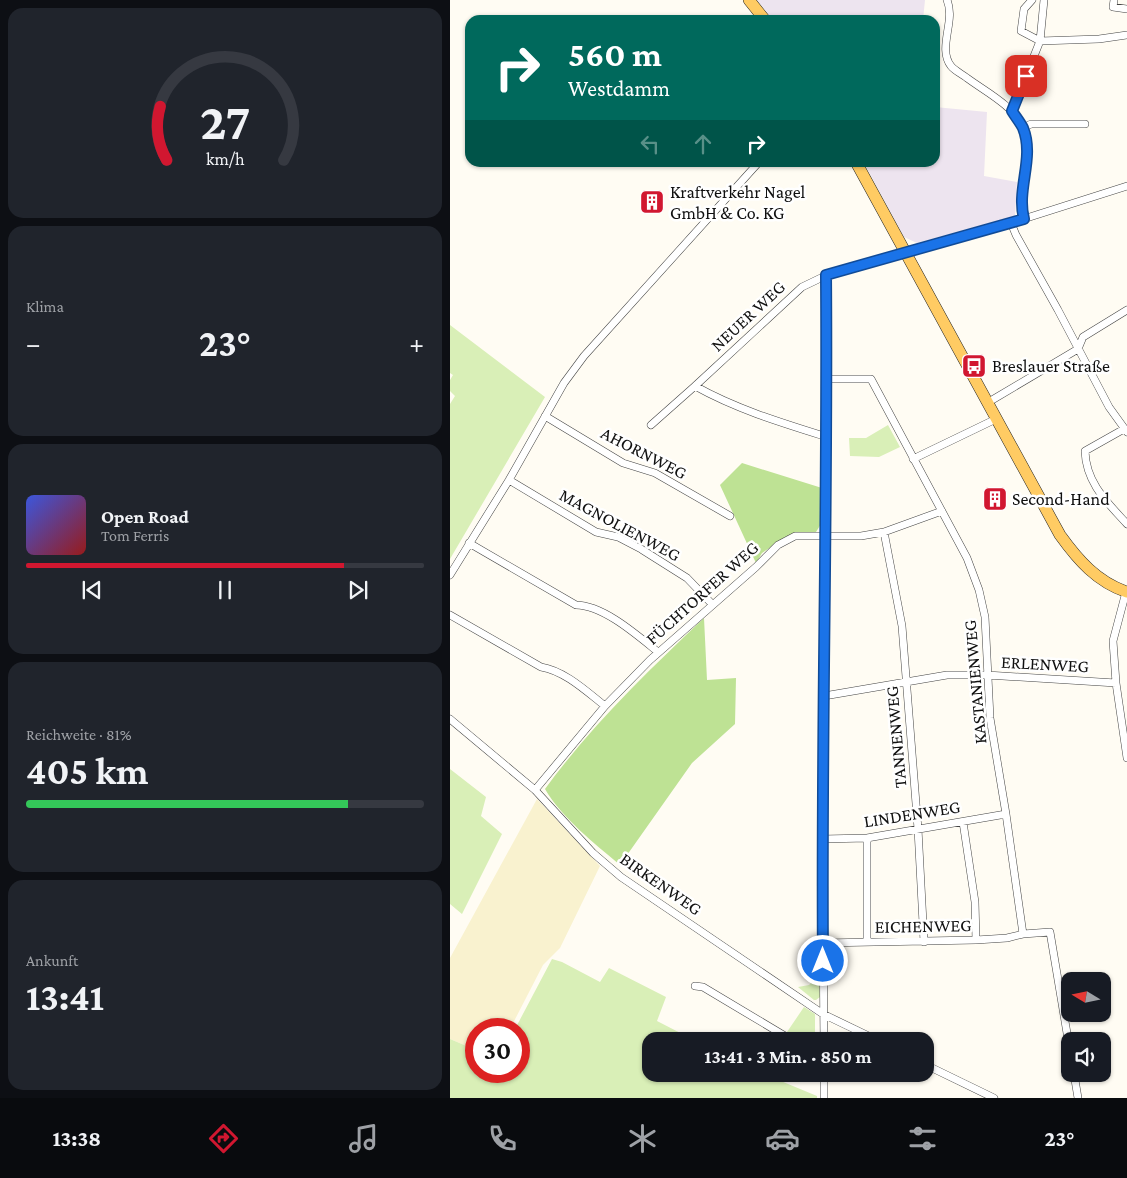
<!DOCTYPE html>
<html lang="de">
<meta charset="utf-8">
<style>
:root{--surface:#171b24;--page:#20242c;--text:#f1f3f6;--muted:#9ea1a6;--line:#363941;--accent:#d11730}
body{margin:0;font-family:"Crimson Pro",serif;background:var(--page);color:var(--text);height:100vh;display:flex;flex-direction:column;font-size:19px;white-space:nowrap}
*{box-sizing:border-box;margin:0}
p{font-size:16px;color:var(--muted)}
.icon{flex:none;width:28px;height:28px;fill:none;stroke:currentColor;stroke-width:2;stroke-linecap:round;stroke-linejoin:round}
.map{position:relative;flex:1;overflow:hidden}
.details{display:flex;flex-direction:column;gap:8px;padding:8px;background:#0d0f14;width:450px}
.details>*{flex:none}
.banner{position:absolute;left:15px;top:15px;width:475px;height:152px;border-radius:15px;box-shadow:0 1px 4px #0004;background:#00695c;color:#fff;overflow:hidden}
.needle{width:32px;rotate:280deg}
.buttons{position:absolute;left:611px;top:972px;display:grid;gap:10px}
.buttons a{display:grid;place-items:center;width:50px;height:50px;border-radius:10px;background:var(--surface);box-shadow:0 1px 4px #0004;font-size:25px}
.speed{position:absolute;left:15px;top:1018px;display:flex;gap:10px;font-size:25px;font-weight:700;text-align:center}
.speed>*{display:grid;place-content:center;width:65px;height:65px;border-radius:50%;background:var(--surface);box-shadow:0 1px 4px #0004;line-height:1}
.speed .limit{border:8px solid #d22;background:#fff;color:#111}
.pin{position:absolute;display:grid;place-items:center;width:42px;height:42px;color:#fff;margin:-21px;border-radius:10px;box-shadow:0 2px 8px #0006}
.me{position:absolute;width:55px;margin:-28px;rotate:0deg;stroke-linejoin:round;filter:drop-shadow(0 0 4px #0008)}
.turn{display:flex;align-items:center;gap:18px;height:105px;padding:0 20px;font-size:22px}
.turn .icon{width:65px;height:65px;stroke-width:2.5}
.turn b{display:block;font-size:35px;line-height:42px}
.lanes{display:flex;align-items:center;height:48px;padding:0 20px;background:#0003;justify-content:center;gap:25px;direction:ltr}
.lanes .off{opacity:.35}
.big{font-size:38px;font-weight:700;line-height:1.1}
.details .tile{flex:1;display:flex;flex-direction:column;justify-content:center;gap:8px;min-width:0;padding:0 18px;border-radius:15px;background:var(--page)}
.details .dial{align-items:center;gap:0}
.dial svg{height:130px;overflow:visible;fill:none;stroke:var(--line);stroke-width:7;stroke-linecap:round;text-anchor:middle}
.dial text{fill:var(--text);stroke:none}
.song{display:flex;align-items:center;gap:15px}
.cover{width:60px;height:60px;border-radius:8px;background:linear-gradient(135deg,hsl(230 70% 55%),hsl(0 70% 35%))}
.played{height:5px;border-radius:2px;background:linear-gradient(90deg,var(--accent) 80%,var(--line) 80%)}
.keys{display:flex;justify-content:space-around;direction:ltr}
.heat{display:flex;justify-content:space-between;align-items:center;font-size:28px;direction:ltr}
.charge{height:8px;border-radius:4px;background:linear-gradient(90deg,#34c759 81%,var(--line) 0)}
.trip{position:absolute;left:192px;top:1032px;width:292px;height:50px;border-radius:15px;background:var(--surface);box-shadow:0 1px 4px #0004;font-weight:700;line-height:50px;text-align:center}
.dock{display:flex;height:80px;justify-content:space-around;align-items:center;background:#090b0e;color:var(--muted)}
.dock .icon{width:35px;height:35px}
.dock .active{color:var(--accent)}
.dock b{font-size:22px;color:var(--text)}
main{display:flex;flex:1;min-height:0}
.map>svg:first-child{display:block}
.industrial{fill:#ede4ef}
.farmland{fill:#f9f2cf}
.green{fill:#d9efb7}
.forest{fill:#bee294}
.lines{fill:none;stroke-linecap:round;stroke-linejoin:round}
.street-casing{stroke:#434343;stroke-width:8}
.primary-casing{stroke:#212121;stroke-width:12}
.street{stroke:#fff;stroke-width:7}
.primary{stroke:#ffcb63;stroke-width:11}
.route-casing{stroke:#114b97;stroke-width:12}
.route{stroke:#1a73e8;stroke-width:9}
.labels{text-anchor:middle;stroke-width:5;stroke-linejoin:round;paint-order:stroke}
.poi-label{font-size:18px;fill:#101010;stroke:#fff;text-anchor:start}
.street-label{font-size:18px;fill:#101010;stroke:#fff}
</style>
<main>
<section class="details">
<div class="tile dial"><svg viewBox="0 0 100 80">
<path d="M14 69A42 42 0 1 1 86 69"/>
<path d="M14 69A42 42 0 0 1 10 36" stroke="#d11730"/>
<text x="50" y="56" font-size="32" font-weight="700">27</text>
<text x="50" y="72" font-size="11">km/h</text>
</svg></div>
<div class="tile"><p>Klima</p>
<div class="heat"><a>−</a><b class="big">23°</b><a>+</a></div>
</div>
<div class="tile">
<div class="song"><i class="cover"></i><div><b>Open Road</b><p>Tom Ferris</p></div></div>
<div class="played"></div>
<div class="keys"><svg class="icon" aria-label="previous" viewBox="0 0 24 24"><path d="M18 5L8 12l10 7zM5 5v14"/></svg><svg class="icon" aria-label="pause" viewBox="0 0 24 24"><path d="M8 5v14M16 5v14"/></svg><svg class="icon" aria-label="next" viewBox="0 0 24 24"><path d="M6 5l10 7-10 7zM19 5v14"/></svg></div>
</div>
<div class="tile"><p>Reichweite · 81%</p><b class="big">405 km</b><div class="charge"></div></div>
<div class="tile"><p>Ankunft</p><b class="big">13:41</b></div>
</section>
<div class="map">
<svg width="677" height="1098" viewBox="0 0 677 1098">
<rect width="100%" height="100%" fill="#fffcf3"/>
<path class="industrial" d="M307,0h168l-2,20h-150z
M485,107l52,5 -3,64 33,6 -2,34 -98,27 -13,-6 -40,-74 71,-1z"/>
<path class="farmland" d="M87,799l63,67 -40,82 -17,17 -33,64h-34v21l-26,-11v-81z"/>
<path class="green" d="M0,325l95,72 -95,162v-155l5,-8 -5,-5v-11l3,-5 -3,-2z
M438,425l12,22 -21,10 -29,-1 -1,-18h17z
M0,769l36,28 -5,19 21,18 -40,80 -12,-10z
M102,959l10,3 38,20 9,-14 57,29 -9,24 39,20h-45v33h113l53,22v2h-367v-59l26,11v21h43v-42h-4z
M369,975l1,22 -4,3h-2l-16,-13 11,-2z
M354,1007l11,7v27h-4v-7l-24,-2z"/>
<path class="forest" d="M292,463l80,25 -1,36 -5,8 -29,4 -25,17 -6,10 -36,-78z
M254,618l3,62 29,-2 -1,46 -43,39 -72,102c-26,-22 -58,-47 -75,-76 46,-63 102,-117 159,-171z"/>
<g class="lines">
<defs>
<path id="street" d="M497,0c9,21 -10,48 4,66 4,5 11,8 16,12 19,14 46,27 56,50 12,30 -7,61 1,91
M582,0l-8,9 -3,22 19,10 4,-41
M664,0l-1,7 14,2
M562,111l28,-70 59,-2 28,-4
M573,128l8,-4h54
M561,223l5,12 42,75 51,97 18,25
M377,275l-25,12 -107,99c41,23 87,37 132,51
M377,379h44l96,179 12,32 6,27 5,101 16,96 17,120 27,-2 20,119
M537,403l91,-54 5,-12 44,-27
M95,416l78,47 32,10 75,43
M201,425l44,-39
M674,429l-39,22c1,32 22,51 42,73
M463,459l83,-40
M59,480l87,52 22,5 23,12 46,29 25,26
M434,532l18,94 16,203 6,113
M19,543l107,62c27,0 61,30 82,47
M0,575l59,-95 55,-97 20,-27 175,-194
M676,592l-13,49 3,42 11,75
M0,615l91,52c24,4 45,24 64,39
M374,696l123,-21h40l129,8
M0,719l85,71 58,63 28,24 202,137 56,27
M85,790l70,-84 45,-46 106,-93 22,-22 17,-9h66l23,-4 58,-21
M513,822l12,80 1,38
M417,838v104
M373,839l44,-1 139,-24
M373,943l153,-3 31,-2 16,-4
M245,986l8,1 82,49h23v5
M374,1041c-3,-255 4,-510 3,-766l184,-52 116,-37
M476,1065l68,33
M374,1074v24
M624,1074l4,24"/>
<path id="primary" d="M299,0l16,20
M406,162l204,373c18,25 37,47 67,57"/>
</defs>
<use href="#street" class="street-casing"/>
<use href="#primary" class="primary-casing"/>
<use href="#street" class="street"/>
<use href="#primary" class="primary"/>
</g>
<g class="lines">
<defs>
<path id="route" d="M373,961c-2,-229 5,-457 3,-686l198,-56c-8,-30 11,-61 -1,-91 -3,-6 -8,-12 -11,-17l14,-35"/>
</defs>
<use href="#route" class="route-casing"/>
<use href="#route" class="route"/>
</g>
<defs>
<symbol id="building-square" viewBox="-11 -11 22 22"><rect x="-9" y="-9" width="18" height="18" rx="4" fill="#d11730" stroke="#fff"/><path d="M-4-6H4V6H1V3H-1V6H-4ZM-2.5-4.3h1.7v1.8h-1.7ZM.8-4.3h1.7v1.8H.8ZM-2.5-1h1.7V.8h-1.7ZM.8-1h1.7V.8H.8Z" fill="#fff"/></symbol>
<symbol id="bus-square" viewBox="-11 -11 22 22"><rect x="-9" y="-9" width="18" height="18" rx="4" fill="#d11730" stroke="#fff"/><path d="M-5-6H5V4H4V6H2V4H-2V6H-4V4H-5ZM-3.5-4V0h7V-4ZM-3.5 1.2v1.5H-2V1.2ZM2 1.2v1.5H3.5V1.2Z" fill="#fff"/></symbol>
</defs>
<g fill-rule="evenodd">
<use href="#building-square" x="188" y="188" width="28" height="28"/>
<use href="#bus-square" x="510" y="352" width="28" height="28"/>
<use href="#building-square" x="531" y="485" width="28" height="28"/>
</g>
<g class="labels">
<g class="poi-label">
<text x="220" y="198">Kraftverkehr Nagel<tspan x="220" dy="21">GmbH &amp; Co. KG</tspan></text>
<text x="542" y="372">Breslauer Straße</text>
<text x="562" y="505">Second-Hand</text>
</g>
<g class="street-label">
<text transform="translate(298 316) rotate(-43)" y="6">NEUER WEG</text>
<text transform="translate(194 453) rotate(27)" y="6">AHORNWEG</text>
<text transform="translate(170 525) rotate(28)" y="6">MAGNOLIENWEG</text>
<text transform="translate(252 593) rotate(-42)" y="6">FÜCHTORFER WEG</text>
<text transform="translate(595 664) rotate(3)" y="6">ERLENWEG</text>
<text transform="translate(525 682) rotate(-95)" y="6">KASTANIENWEG</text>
<text transform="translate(446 737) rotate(-95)" y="6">TANNENWEG</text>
<text transform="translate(462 814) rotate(-9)" y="6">LINDENWEG</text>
<text transform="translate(211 884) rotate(35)" y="6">BIRKENWEG</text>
<text transform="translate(473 926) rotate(-1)" y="6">EICHENWEG</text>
</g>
</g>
</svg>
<div class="buttons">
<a><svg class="needle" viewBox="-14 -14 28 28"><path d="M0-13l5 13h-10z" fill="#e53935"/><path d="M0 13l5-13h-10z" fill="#9ea1a6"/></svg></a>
<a><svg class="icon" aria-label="sound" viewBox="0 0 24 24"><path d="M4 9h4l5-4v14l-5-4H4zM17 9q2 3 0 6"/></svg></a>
</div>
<div class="speed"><div class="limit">30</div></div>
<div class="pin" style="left:576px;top:76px;background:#d93025"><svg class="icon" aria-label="arrive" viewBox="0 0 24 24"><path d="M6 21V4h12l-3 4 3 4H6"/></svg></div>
<svg class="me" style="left:373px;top:961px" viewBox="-20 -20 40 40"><circle r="17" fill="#1a73e8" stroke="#fff" stroke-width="3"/><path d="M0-11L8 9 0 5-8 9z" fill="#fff"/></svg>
<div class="trip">13:41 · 3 Min. · 850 m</div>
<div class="banner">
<div class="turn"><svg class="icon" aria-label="right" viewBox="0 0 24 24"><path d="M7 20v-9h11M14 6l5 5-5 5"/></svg><div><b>560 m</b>Westdamm</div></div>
<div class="lanes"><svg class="icon off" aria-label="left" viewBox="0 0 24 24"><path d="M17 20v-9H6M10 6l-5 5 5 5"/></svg><svg class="icon off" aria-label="ahead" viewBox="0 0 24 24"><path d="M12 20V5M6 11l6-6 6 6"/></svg><svg class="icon" aria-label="right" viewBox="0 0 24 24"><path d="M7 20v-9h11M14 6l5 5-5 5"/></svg></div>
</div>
</div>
</main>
<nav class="dock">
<b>13:38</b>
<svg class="icon active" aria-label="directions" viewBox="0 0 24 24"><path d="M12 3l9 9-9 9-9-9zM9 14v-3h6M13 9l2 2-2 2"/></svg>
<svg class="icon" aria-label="music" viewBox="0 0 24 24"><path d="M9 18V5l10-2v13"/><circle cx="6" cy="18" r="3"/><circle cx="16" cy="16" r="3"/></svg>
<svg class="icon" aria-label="phone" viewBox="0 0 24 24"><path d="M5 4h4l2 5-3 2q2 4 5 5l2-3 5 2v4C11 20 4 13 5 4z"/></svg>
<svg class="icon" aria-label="climate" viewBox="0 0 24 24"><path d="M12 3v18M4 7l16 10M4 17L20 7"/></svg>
<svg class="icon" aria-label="car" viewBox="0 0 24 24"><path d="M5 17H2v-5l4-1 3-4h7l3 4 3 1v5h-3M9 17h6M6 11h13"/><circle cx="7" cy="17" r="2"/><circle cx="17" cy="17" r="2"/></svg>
<svg class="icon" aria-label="filters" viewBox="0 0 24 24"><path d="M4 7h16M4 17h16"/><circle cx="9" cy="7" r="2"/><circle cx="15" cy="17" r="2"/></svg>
<b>23°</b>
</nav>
